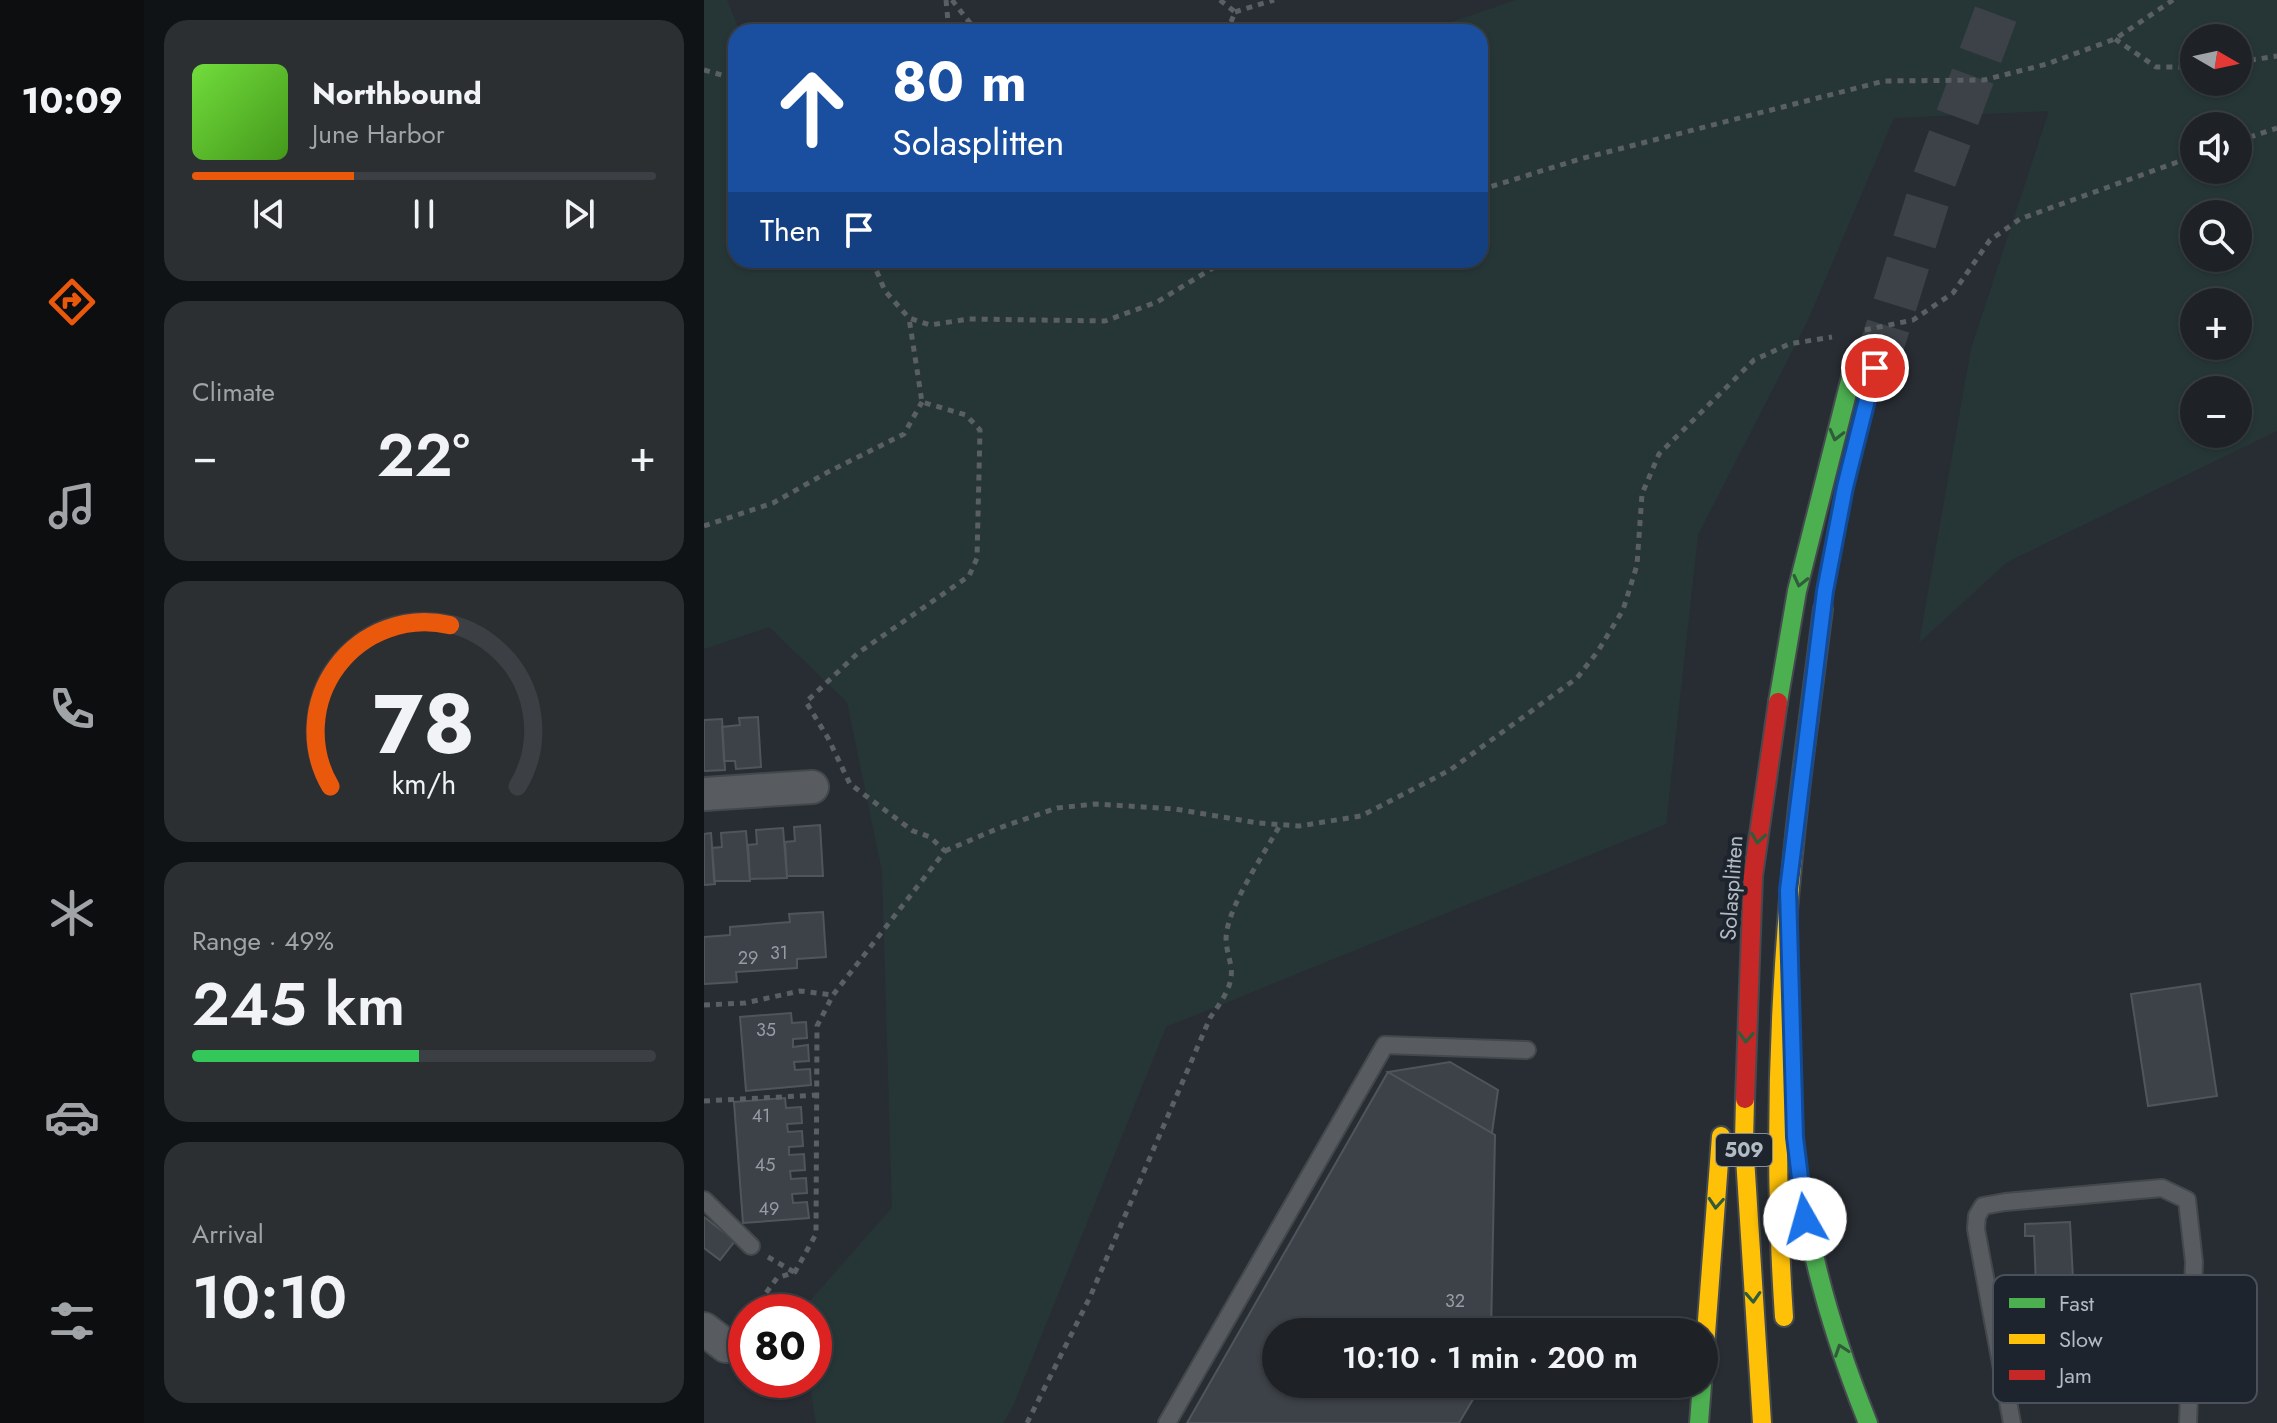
<!DOCTYPE html>
<meta charset="utf-8">
<style>
:root{--surface:#1e2226;--page:#2b2f32;--text:#f1f3f6;--muted:#a1a4a7;--line:#3c3f43;--accent:#ea580c}
body{margin:0;font-family:Jost,sans-serif;background:var(--page);color:var(--text);height:100vh;display:flex;flex-direction:column;font-size:30px;white-space:nowrap}
*{box-sizing:border-box;margin:0}
p{font-size:26px;color:var(--muted)}
.icon{flex:none;width:44px;height:44px;fill:none;stroke:currentColor;stroke-width:2;stroke-linecap:round;stroke-linejoin:round}
.map{position:relative;flex:1;overflow:hidden}
.details{display:flex;flex-direction:column;gap:20px;padding:20px;background:#101315;width:560px}
.details>*{flex:none}
.top-card{position:absolute;left:24px;top:24px;width:760px;height:244px;border-radius:24px;box-shadow:0 2px 6px #0004,0 0 0 2px var(--line);background:#1a4fa0;color:#fff;overflow:hidden}
.needle{width:52px;rotate:99deg}
.buttons{position:absolute;left:1476px;top:24px;display:grid;gap:16px}
.buttons a{display:grid;place-items:center;width:72px;height:72px;border-radius:50%;background:var(--surface);box-shadow:0 2px 6px #0004,0 0 0 2px var(--line);font-size:40px}
.speed{position:absolute;left:24px;top:1294px;display:flex;gap:16px;font-size:40px;font-weight:700;text-align:center}
.speed>*{display:grid;place-content:center;width:104px;height:104px;border-radius:50%;background:var(--surface);box-shadow:0 2px 6px #0004,0 0 0 2px var(--line);line-height:1}
.speed .limit{border:12px solid #d22;background:#fff;color:#111}
.pin{position:absolute;display:grid;place-items:center;width:68px;height:68px;color:#fff;margin:-34px;border:4px solid #fff;border-radius:50%;box-shadow:0 2px 8px #0007}
.me{position:absolute;width:88px;margin:-44px;rotate:353deg;stroke-linejoin:round;filter:drop-shadow(0 0 6px #0008)}
.turn{display:flex;align-items:center;gap:28px;height:168px;padding:0 32px;font-size:36px}
.turn .icon{width:104px;height:104px;stroke-width:2.5}
.turn b{display:block;font-size:56px;line-height:68px}
.then{display:flex;align-items:center;height:76px;padding:0 32px;background:#0003;gap:16px;font-size:30px}
.big{font-size:60px;font-weight:600;line-height:1.1}
.details .tile{flex:1;display:flex;flex-direction:column;justify-content:center;gap:12px;min-width:0;padding:0 28px;border-radius:24px;background:var(--page)}
.details .dial{align-items:center;gap:0}
.dial svg{height:208px;overflow:visible;fill:none;stroke:var(--line);stroke-width:7;stroke-linecap:round;text-anchor:middle}
.dial text{fill:var(--text);stroke:none}
.song{display:flex;align-items:center;gap:24px}
.cover{width:96px;height:96px;border-radius:12px;background:linear-gradient(135deg,hsl(100 70% 55%),hsl(100 70% 35%))}
.played{height:8px;border-radius:4px;background:linear-gradient(90deg,var(--accent) 35%,var(--line) 35%)}
.keys{display:flex;justify-content:space-around;direction:ltr}
.heat{display:flex;justify-content:space-between;align-items:center;font-size:44px;direction:ltr}
.charge{height:12px;border-radius:6px;background:linear-gradient(90deg,#34c759 49%,var(--line) 0)}
.trip{position:absolute;left:558px;top:1318px;width:456px;height:80px;border-radius:40px;background:var(--surface);box-shadow:0 2px 6px #0004,0 0 0 2px var(--line);font-weight:600;line-height:80px;text-align:center}
main{display:flex;flex:1;min-height:0}
.dock{display:flex;flex-direction:column;width:144px;justify-content:space-around;align-items:center;background:#0c0e0f;color:var(--muted)}
.dock .icon{width:56px;height:56px}
.dock .on{color:var(--accent)}
.dock b{font-size:36px;color:var(--text)}
.map>svg:first-child{display:block}
.green{fill:#263637;fill-rule:evenodd}
.building{fill:#3d4148;stroke:#50555b;stroke-width:2}
.lines{fill:none;stroke-linecap:round;stroke-linejoin:round}
.highway-tunnel{stroke:#3d4249;stroke-width:44;stroke-dasharray:44 22;stroke-linecap:butt}
.lane-casing{stroke:#43484d;stroke-width:20}
.street-casing{stroke:#43484d;stroke-width:36}
.fast-casing{stroke:#454a4f;stroke-width:22}
.slow-casing{stroke:#454a4f;stroke-width:22}
.jam-casing{stroke:#454a4f;stroke-width:22}
.path{stroke:#5a5f63;stroke-width:5;stroke-dasharray:6 6;stroke-linecap:butt}
.lane{stroke:#585c61;stroke-width:16}
.street{stroke:#585c61;stroke-width:32}
.fast{stroke:#4caf50;stroke-width:18}
.slow{stroke:#ffc107;stroke-width:18}
.jam{stroke:#c62828;stroke-width:18}
.oneway{stroke:#305c3b}
.route-casing{stroke:#114b97;stroke-width:20}
.route{stroke:#1a73e8;stroke-width:14}
.labels{text-anchor:middle;stroke-width:8;stroke-linejoin:round;paint-order:stroke}
.number-label{font-size:18px;fill:#959ca5}
.shield{fill:#1d242d;stroke:#858d97;stroke-width:2}
.shield-label{font-size:20px;font-weight:bold;fill:#b2bac4}
.street-label{font-size:22px;fill:#b2bac4;stroke:#1d242d}
.key{fill:#1d242d;stroke:#4a515a;stroke-width:2}
.key-label{font-size:22px;fill:#b2bac4}
</style>
<main>
<nav class="dock">
<b>10:09</b>
<svg class="icon on" aria-label="directions" viewBox="0 0 24 24"><path d="M12 3l9 9-9 9-9-9zM9 14v-3h6M13 9l2 2-2 2"/></svg>
<svg class="icon" aria-label="music" viewBox="0 0 24 24"><path d="M9 18V5l10-2v13"/><circle cx="6" cy="18" r="3"/><circle cx="16" cy="16" r="3"/></svg>
<svg class="icon" aria-label="phone" viewBox="0 0 24 24"><path d="M5 4h4l2 5-3 2q2 4 5 5l2-3 5 2v4C11 20 4 13 5 4z"/></svg>
<svg class="icon" aria-label="climate" viewBox="0 0 24 24"><path d="M12 3v18M4 7l16 10M4 17L20 7"/></svg>
<svg class="icon" aria-label="car" viewBox="0 0 24 24"><path d="M5 17H2v-5l4-1 3-4h7l3 4 3 1v5h-3M9 17h6M6 11h13"/><circle cx="7" cy="17" r="2"/><circle cx="17" cy="17" r="2"/></svg>
<svg class="icon" aria-label="filters" viewBox="0 0 24 24"><path d="M4 7h16M4 17h16"/><circle cx="9" cy="7" r="2"/><circle cx="15" cy="17" r="2"/></svg>
</nav>
<section class="details">
<div class="tile">
<div class="song"><i class="cover"></i><div><b>Northbound</b><p>June Harbor</p></div></div>
<div class="played"></div>
<div class="keys"><svg class="icon" aria-label="previous" viewBox="0 0 24 24"><path d="M18 5L8 12l10 7zM5 5v14"/></svg><svg class="icon" aria-label="pause" viewBox="0 0 24 24"><path d="M8 5v14M16 5v14"/></svg><svg class="icon" aria-label="next" viewBox="0 0 24 24"><path d="M6 5l10 7-10 7zM19 5v14"/></svg></div>
</div>
<div class="tile"><p>Climate</p>
<div class="heat"><a>−</a><b class="big">22°</b><a>+</a></div>
</div>
<div class="tile dial"><svg viewBox="0 0 100 80">
<path d="M14 69A42 42 0 1 1 86 69"/>
<path d="M14 69A42 42 0 0 1 60 7" stroke="#ea580c"/>
<text x="50" y="56" font-size="32" font-weight="700">78</text>
<text x="50" y="72" font-size="11">km/h</text>
</svg></div>
<div class="tile"><p>Range · 49%</p><b class="big">245 km</b><div class="charge"></div></div>
<div class="tile"><p>Arrival</p><b class="big">10:10</b></div>
</section>
<div class="map">
<svg width="1573" height="1423" viewBox="0 0 1573 1423">
<rect width="100%" height="100%" fill="#282d33"/>
<path class="green" d="M0,0h23l13,32h-4v228h744v-228h-58l94,-32h761v431l-270,131 -88,81 52,-294 78,-238 -155,7 -87,204 -109,213 -32,289 -500,203 -153,379 -10,17h-187l-7,-43h5v-68h-14l92,-104 -10,-337 -35,-169 -78,-75 -65,22zM1490,38h44v44h-44zM1490,126h44v44h-44zM1490,214h44v44h-44zM1490,302h44v44h-44zM1490,390h44v44h-44z"/>
<path class="building" d="M54,717l3,50 -25,2 -1,-8h-11l-2,-34 18,-2 -1,-7z
M18,719l3,51 -21,1v-51z
M116,825l3,51h-36l-2,-34 10,-1 -1,-14z
M79,828l4,50 -37,1 -2,-34 9,-1 -1,-14z
M42,831l4,50h-36l-2,-33 10,-1 -1,-14z
M7,833l4,51 -11,1v-51z
M119,912l3,45 -29,2v9l-61,4 1,10 -33,2v-47l26,-2v-8l60,-5 -1,-8z
M1496,984l17,112 -69,10 -17,-112z
M87,1013l1,10 14,-1 1,16 -14,1v8l15,-2 1,16 -15,1 1,8 15,-1 1,16 -65,6 -6,-74z
M746,1062l48,28 -6,43 -104,-61z
M684,1072l107,63 -4,197h-215v52h206l-23,39h-272z
M81,1098l1,10 15,-1 1,16 -15,1 1,8 14,-1 1,15 -14,1v8l15,-1 1,16 -15,1 1,8 15,-1 1,15 -15,1 1,9 14,-1 2,16 -66,5 -9,-121z
M0,1217l31,24 -15,19 -16,-12z
M1366,1222l3,57 37,-2 2,37 -37,2 1,32 -37,1 -3,-53h-8v-10h8l-2,-50h-9v-12z"/>
<g class="lines">
<path class="highway-tunnel" d="M1171,368l57,-182 69,-186"/>
<defs>
<path id="lane" d="M0,1200l47,46
M463,1423l218,-378 142,5
M1308,1423l-36,-194 1,-13 6,-10 22,-4 157,-14 25,12 7,62 -6,161"/>
<path id="street" d="M0,794l108,-7
M0,1329l22,17"/>
<path id="fast" d="M1074,702l19,-111 57,-226
M1105,718l14,-109
M1097,1187c12,82 36,159 67,236
M995,1423l3,-39"/>
<path id="slow" d="M1041,1099l-1,43 18,281
M1080,1317c-14,-203 -2,-398 25,-599
M1000,1360l17,-224"/>
<path id="jam" d="M1041,1099l8,-223 25,-174"/>
</defs>
<use href="#lane" class="lane-casing"/>
<use href="#street" class="street-casing"/>
<use href="#fast" class="fast-casing"/>
<use href="#slow" class="slow-casing"/>
<use href="#jam" class="jam-casing"/>
<path class="path" d="M242,0l3,32
M248,0l25,32 49,-7 15,7
M516,0l15,12 -8,20
M531,12l39,-12
M1411,39l41,28h38
M1534,62l39,-6
M0,70l32,9
M1534,141l39,-13
M776,190l100,-31 304,-78 100,-1 63,-16 68,-25 58,-39
M168,260l13,31 24,27 21,7 39,-6 136,2 52,-19 69,-42
M1161,330l48,-10 40,-27 37,-53 30,-21 174,-63
M0,526l69,-23 55,-31 76,-38 18,-32
M241,851l54,-23 58,-20 38,-4 80,5 83,14 41,3 62,-10 89,-46 127,-92 21,-27 25,-41 14,-45 5,-71 17,-40 95,-94 35,-16 43,-7
M0,1005l41,-2 55,-12 33,4
M0,1101l114,-6
M64,1257l26,15
M48,1312l25,-34 18,-6 21,-38 1,-208 16,-31 112,-144 -15,-14 -17,-6 -63,-47 -22,-46 -22,-36 52,-49 111,-77 8,-18 3,-128 -14,-15 -44,-13 -13,-84
M323,1423l63,-126 120,-279c10,-15 24,-32 21,-51 -2,-13 -7,-23 -4,-37 6,-31 37,-76 53,-105"/>
<use href="#lane" class="lane"/>
<use href="#street" class="street"/>
<use href="#fast" class="fast"/>
<use href="#slow" class="slow"/>
<use href="#jam" class="jam"/>
</g>
<defs><path id="oneway-chevron" d="M-2-3.5L2.5 0L-2 3.5" fill="none" stroke-width="1.6" stroke-linecap="round" stroke-linejoin="round" transform="scale(2)"/></defs>
<g class="oneway">
<use href="#oneway-chevron" transform="translate(1132 435) rotate(104)"/>
<use href="#oneway-chevron" transform="translate(1096 581) rotate(103)"/>
<use href="#oneway-chevron" transform="translate(1054 838) rotate(98)"/>
<use href="#oneway-chevron" transform="translate(1042 1037) rotate(93)"/>
<use href="#oneway-chevron" transform="translate(1012 1203) rotate(94)"/>
<use href="#oneway-chevron" transform="translate(1049 1297) rotate(87)"/>
<use href="#oneway-chevron" transform="translate(1137 1350) rotate(-109)"/>
</g>
<g class="lines">
<defs>
<path id="route" d="M1101,1219l-10,-82 -7,-247 37,-299 20,-104 30,-119"/>
</defs>
<use href="#route" class="route-casing"/>
<use href="#route" class="route"/>
</g>
<g class="labels">
<g class="number-label">
<text x="75" y="959">31</text>
<text x="44" y="964">29</text>
<text x="62" y="1036">35</text>
<text x="57" y="1122">41</text>
<text x="61" y="1171">45</text>
<text x="65" y="1215">49</text>
<text x="751" y="1307">32</text>
</g>
<rect class="shield" x="1012" y="1134" width="56" height="32" rx="6"/>
<g class="shield-label">
<text x="1040" y="1157">509</text>
</g>
<g class="street-label">
<text transform="translate(1027 888) rotate(-86)" y="8">Solasplitten</text>
</g>
</g>
<rect x="1289" y="1275" width="264" height="128" rx="12" class="key"/>
<rect x="1305" y="1298" width="36" height="10" fill="#4caf50"/>
<rect x="1305" y="1334" width="36" height="10" fill="#ffc107"/>
<rect x="1305" y="1370" width="36" height="10" fill="#c62828"/>
<g class="key-label">
<text x="1355" y="1311">Fast</text>
<text x="1355" y="1347">Slow</text>
<text x="1355" y="1383">Jam</text>
</g>
</svg>
<div class="buttons">
<a><svg class="needle" viewBox="-14 -14 28 28"><path d="M0-13l5 13h-10z" fill="#e53935"/><path d="M0 13l5-13h-10z" fill="#a1a4a7"/></svg></a>
<a><svg class="icon" aria-label="sound" viewBox="0 0 24 24"><path d="M4 9h4l5-4v14l-5-4H4zM17 9q2 3 0 6"/></svg></a>
<a><svg class="icon" aria-label="search" viewBox="0 0 24 24"><circle cx="10" cy="10" r="6"/><path d="M15 15l6 6"/></svg></a>
<a>+</a>
<a>−</a>
</div>
<div class="speed"><div class="limit">80</div></div>
<div class="pin" style="left:1171px;top:368px;background:#d93025"><svg class="icon" aria-label="arrive" viewBox="0 0 24 24"><path d="M6 21V4h12l-3 4 3 4H6"/></svg></div>
<svg class="me" style="left:1101px;top:1219px" viewBox="-20 -20 40 40"><circle r="19" fill="#fff"/><path d="M0-13L10 11 0 6-10 11z" fill="#1a73e8"/></svg>
<div class="trip">10:10 · 1 min · 200 m</div>
<div class="top-card">
<div class="turn"><svg class="icon" aria-label="ahead" viewBox="0 0 24 24"><path d="M12 20V5M6 11l6-6 6 6"/></svg><div><b>80 m</b>Solasplitten</div></div>
<div class="then">Then<svg class="icon" aria-label="arrive" viewBox="0 0 24 24"><path d="M6 21V4h12l-3 4 3 4H6"/></svg></div>
</div>
</div>
</main>
